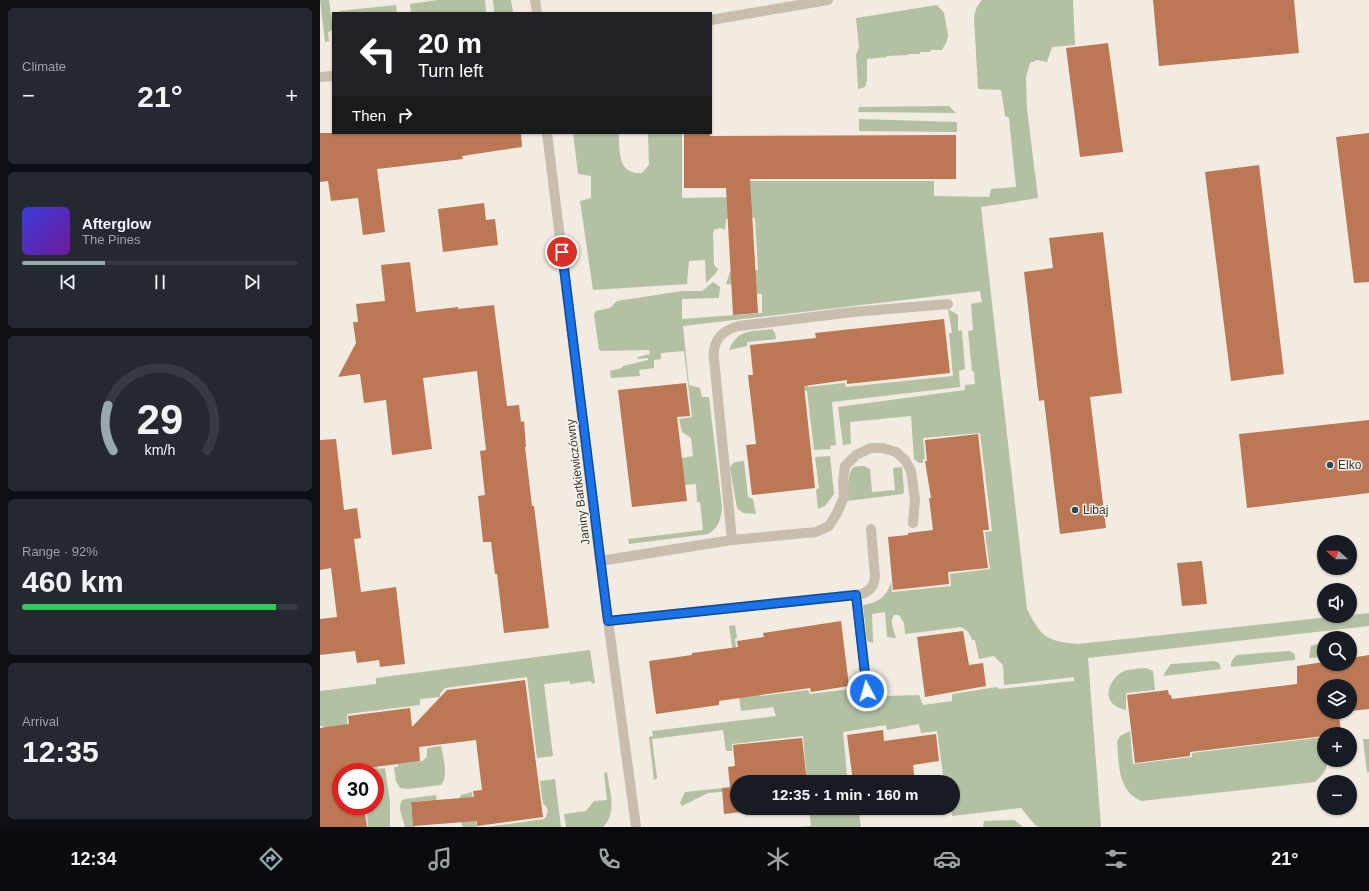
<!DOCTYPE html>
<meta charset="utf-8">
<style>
:root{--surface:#171b24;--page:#242831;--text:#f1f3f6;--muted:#9ea1a6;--line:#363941;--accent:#95a9ae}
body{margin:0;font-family:Helvetica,sans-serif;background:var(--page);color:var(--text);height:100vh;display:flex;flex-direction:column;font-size:15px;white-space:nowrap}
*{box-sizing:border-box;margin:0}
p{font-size:13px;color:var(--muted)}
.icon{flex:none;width:22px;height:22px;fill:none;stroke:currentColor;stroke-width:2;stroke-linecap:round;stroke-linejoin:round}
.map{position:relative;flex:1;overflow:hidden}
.sheet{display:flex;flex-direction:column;gap:8px;padding:8px;background:#0d0f14;width:320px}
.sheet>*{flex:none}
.hud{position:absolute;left:12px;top:12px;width:380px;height:122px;border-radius:0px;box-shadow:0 1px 3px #0004;background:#202124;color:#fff;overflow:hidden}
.needle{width:26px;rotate:290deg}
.buttons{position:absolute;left:997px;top:535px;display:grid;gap:8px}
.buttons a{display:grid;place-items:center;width:40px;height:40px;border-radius:50%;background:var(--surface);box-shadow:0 1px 3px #0004;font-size:20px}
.speed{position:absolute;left:12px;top:763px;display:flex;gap:8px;font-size:20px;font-weight:700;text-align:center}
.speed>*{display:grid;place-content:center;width:52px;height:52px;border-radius:50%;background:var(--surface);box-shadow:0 1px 3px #0004;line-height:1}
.speed .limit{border:6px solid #d22;background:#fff;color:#111}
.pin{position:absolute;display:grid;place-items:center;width:34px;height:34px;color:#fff;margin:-17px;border:2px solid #fff;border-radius:50%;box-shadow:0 1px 4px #0007}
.me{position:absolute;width:44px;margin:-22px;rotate:354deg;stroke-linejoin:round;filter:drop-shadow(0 0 3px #0008)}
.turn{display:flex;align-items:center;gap:14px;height:84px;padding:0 20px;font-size:18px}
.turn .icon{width:52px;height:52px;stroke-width:2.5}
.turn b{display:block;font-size:28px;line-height:34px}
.then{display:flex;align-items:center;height:38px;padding:0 20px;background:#0003;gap:8px;font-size:15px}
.big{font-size:30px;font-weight:700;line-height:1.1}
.sheet .tile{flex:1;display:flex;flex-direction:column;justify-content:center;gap:6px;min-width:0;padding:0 14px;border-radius:6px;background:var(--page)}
.sheet .dial{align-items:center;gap:0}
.dial svg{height:104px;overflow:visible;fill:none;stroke:var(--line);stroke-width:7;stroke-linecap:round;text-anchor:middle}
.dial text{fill:var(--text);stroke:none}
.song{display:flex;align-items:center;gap:12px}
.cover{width:48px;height:48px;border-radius:6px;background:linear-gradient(135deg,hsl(240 70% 55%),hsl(280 70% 35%))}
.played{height:4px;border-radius:2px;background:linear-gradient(90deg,var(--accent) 30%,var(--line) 30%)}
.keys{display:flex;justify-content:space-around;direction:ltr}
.heat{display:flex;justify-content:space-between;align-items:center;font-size:22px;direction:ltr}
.charge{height:6px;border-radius:3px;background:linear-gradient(90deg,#34c759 92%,var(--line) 0)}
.trip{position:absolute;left:410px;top:775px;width:230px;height:40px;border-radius:20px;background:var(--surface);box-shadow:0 1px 3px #0004;font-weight:700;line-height:40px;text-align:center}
.tab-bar{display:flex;height:64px;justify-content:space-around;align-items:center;background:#090b0e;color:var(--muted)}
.tab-bar .icon{width:28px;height:28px}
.tab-bar .on{color:var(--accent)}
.tab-bar b{font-size:18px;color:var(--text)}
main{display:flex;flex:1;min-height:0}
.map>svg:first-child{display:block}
.green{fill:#b3c0a2}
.building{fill:#bc7854}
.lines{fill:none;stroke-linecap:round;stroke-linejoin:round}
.minor{stroke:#c9bdad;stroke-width:10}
.route-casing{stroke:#114b97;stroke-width:10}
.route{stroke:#1a73e8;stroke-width:7}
.poi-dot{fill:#244e56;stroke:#f9f5ed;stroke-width:1.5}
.labels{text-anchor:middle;stroke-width:3;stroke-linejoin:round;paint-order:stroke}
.poi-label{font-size:12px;fill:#38312b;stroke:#f9f5ed;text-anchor:start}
.street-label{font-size:12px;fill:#38312b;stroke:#f9f5ed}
</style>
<main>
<section class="sheet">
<div class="tile"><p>Climate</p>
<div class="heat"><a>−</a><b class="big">21°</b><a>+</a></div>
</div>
<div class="tile">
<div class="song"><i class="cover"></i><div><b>Afterglow</b><p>The Pines</p></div></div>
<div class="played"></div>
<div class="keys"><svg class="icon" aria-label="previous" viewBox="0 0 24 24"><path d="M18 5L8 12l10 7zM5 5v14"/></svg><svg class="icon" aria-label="pause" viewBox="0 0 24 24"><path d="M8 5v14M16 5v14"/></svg><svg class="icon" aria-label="next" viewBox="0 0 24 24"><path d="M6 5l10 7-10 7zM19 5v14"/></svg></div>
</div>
<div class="tile dial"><svg viewBox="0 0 100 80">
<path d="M14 69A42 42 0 1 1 86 69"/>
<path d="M14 69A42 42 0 0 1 10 34" stroke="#95a9ae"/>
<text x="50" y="56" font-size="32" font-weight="700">29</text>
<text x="50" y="72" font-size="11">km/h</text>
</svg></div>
<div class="tile"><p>Range · 92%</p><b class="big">460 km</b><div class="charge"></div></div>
<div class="tile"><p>Arrival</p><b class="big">12:35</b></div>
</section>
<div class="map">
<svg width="1049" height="827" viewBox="0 0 1049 827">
<rect width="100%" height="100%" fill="#f1ebe1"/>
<path class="green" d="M0,0h9l4,30 -5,2 1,9 -4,1z
M118,0h47l1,13h-75l-1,-9z
M173,0h18l2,13h-19z
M662,0h91l2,45 -23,2 -5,15 -10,-2 -7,3 -4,14 1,32 11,89 -57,9 46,402c14,28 19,32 51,35l261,-28h11v-1l19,-2v13l-281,32 13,169h-62l-4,-2 -14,-17 -69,8 -1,-8h2v-26h-9l-7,-51 -16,2 -2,-9 -32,6 -1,-5 -43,7 4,43h7l1,7h-48l-4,-46 -71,8v7h-6l-3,-21 -71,9 5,39 -3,2 -5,-43 4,-1 -1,-5 124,-15 -3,-9 -32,4 -12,-85 6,-1 2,13 -2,1 7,55 18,-2v4l48,-6 2,4 41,-5 10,2 2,4 12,-2 -2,-18h4l3,17 7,4 32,-1 4,10 29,-4v-7l45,-7 2,2 75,-8v-4l-70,8 -1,-20 -9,-9 -15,3 -4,-19h-3c-2,-7 -5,-10 -11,-13l-56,7 -1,-11 -5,-8h-5c-5,8 0,15 2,23l-9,-1 -2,-25 -13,2 1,29 -6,-2 -4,-36c16,-3 23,-7 28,-23l1,10 59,-6 -1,-12 40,-5 -5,-37 7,-1 -12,-98 -57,5 2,21h-2v4h-4l-5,-4 -3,-43 -61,6 1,22 -8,1 -5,-38 127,-17v-5l10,-1 -1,-12 -2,-1 -4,-40 5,-1 -2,-26 11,-2 -2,-11 -297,35 6,59 11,3 2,9h7l13,110c-1,12 -3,21 -14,27l-79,10 -1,-5 75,-9 -3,-28h-3l-1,-18 -20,2 -4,-26 21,-4 -2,-18 -9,-6 -3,-13 13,-2 -8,-66 -23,2v6l-7,1v8l-15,2 1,6 -29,2 -1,-7 12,-3 1,-2 25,-6v-2l-11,1 1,-2 12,-3 -1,-4 -47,1 -3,-1 -5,-35 2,-4 14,-3 7,-7 65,-10h20l11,-9 7,5 -1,11 -37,1v20l80,-6v-19h-21l-4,-9 -11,-1 4,-12 28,-2 -3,-52 -29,1 -1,11 -5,-2 -6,2 -1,3 1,32 4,4 -2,4 -10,10 -1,-23 -16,1 -2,23 -94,6 -13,-89 11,-3v-22l-13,-2 -5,-41h46c0,18 -1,42 23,40l7,-8 -1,-32h34v65l56,-1 1,-16h195v15l55,1 2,-8 25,-2 -7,-69 -4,-2 -4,-26 -23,-1 -4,-71c1,-8 3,-12 8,-18z
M76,5l1,8h-57l-1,-2z
M617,5l7,8 4,22 -1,6 -5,9h-11l-1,2h-10v2h-11l-1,1 -21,1v1l-20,2v22l-2,6 -7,2 -2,-34 3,-8 -3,-29z
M629,106l7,7 -98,-1 1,-5z
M539,119l98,3v10l-98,-1z
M628,309l10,6v16l4,-1 3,39 -6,2 1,16 -128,15 4,43 -6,1 1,3 -17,1 -7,-59h-3v-6l3,-1 1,3 37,-4 1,4 107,-11 -4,-43h3z
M452,329l3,4 1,6 -29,3v4l-18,4c9,-22 22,-18 43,-21z
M510,456l4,38 -9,12 -7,3 -2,-19 3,-2 -4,-31z
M424,461l4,36 5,2 3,15 -13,-1 -6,-5 -7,-40c2,-7 8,-6 14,-7z
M544,466l6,3 2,23 23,-2 -2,-22 9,-1 2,24 -1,3 -56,7c1,-8 0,-30 7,-34 3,-1 7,-1 10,-1z
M997,644h7v13l-15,1 2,-12z
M270,650l5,33 -3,1 -1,-3 -21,3v-3l-26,3 9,72 -16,2 -10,-81 -82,11 -5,6v3l-20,2v6l-73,9v13l-23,3 -1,-4h-3v-35l56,-7v-6z
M969,651c5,1 7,4 6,9l-64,7c0,-6 1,-8 6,-12z
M894,661l5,2 2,6 -57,7 1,-4 6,-8z
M826,668l7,3 2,19 -29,3v17c-5,-1 -10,-3 -14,-7 -9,-10 1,-27 12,-32 6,-2 15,-2 22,-3z
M810,731l3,33 59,-7v-4l132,-16v23h3c1,10 -5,15 -12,22l-174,19c-24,-11 -22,-38 -24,-60l3,-5z
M1043,739h6v33l-2,1z
M121,746c2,11 8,30 0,39l-33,4 -8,-1 -4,-7 -2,-14h4v-3l24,-3 5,-4v-9z
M57,767l1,2 7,-1 5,34v25h-22l-2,-20 -9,1v-2h18v-34h-23l3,-3z
M287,772c2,18 11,41 -4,55h-37l-2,-13 22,-3 8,-10 13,-1 -3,-27z
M235,779l6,48h-73l56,-8 2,-2c2,-5 3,-10 -3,-13l-3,-23z
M402,788v4l-14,1 -26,13 -2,-3 5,-11z
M152,792l5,35h-14c-4,-8 -7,-24 -2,-32z
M116,795l2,16 -6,1 -1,-12 -20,2 2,24h2v1h-10c-2,-10 -8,-17 -3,-27l3,-1z
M489,808h49l3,19h-60l10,-1z
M694,820l9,7h-40l1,-6z"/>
<path class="building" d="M833,0h141l5,53 -140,13z
M788,43l15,109 -43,5 -14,-109z
M0,133h201l1,14 -60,9 1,3 -86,10 8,63 -22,3 -5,-37 -27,3 -3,-20 -8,1z
M364,133h26v3l246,-1v44h-206l8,134 -25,2 -7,-127h-42z
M1049,133v149l-15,1 -18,-146z
M939,165l25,209 -53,7 -26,-209z
M164,203l2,17 9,-1 3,26 -55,7 -5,-43z
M783,232l19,161 -32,4 16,131 -46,6 -16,-134 -5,1 -15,-129 29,-4 -4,-30z
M90,262l6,50 42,-5v2l36,-4 13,101 12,-1 2,17 3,-1 2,26h-1l7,59h2l15,122 -45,5 -7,-59h-2l-4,-32h-8l-5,-46 7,-1 -5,-44 6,-1 -9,-79 -54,7 9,71 -40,6 -6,-55 -22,3 -4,-29 -22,3 18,-34 -3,-21h5l-2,-18 29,-3 -4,-36z
M624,319l6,54 -103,11v-4l-43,6 11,102 -63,7 -6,-50 10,-1 -8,-69h5l-3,-30 66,-7 -1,-5z
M366,383l4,33 -13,1 10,84 -55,6 -14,-117z
M1049,420v73l-122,15 -8,-74z
M658,434l11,96h-6l5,38 -40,4 1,12 -56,6 -5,-53 20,-2v-2l25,-3 -4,-32h2l-6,-37h2l-2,-21z
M16,439l8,71 13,-2 4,30 -7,1 7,53 35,-5 9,77 -25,3 -1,-7 -22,3 -2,-12 -35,4v-36l17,-2 -6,-49 -11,2v-130z
M882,561l5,43 -25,2 -5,-43z
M521,621l8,65 -38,6 -1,-4 -91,13v4l-63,9 -7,-53 43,-6v-2l46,-6 -1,-6 27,-4 -1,-4z
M643,631l6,34 14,-2 3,23 -61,11 -8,-60z
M1049,655v54l-19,2v-25h-26v26h20l-5,1 2,21h-17v2l-134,16v4l-55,7 -8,-68 41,-5 1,5h2l1,4 125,-15v-18l27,-4v2h26v-6z
M205,680l18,137 -66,9v-5l-64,5 -2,-24 63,-5 -1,-6 9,-1 -6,-50 -57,7 1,14 -60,8v3h-19v34h23l3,21h-47v-99l29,-4 -1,-8 62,-8 2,19 35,-37z
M563,730l1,11 52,-7 3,27 -26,4 2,17h-62l-6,-47z
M482,738l5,44h-70v26h41l-54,6 -2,-26 8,-1 -2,-20 7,-1 -2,-21z"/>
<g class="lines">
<path class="minor" d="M215,0l2,13
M391,20l117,-20
M0,77l13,-1
M227,133l53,428 36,266
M412,540l-18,-181c-2,-18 8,-29 25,-33l114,-14 95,-8
M280,561l132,-21 84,-8 13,-6 8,-13 7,-16 -1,-15 2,-16 11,-11 15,-7h12l13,4 9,8 6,11 4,29 -2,23
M536,595l11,96
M288,621l254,-27c9,-4 12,-8 13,-18l-4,-47"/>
</g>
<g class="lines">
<defs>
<path id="route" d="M242,252l46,369 248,-26 11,96"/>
</defs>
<use href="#route" class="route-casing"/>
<use href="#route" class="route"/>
</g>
<g class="poi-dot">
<circle cx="1010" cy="465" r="4"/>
<circle cx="755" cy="510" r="4"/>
</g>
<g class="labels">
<g class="poi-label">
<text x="1018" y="469">Elko</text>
<text x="763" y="514">Libaj</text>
</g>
<g class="street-label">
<text transform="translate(258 482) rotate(-97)" y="4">Janiny Bartkiewiczówny</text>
</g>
</g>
</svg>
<div class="buttons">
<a><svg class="needle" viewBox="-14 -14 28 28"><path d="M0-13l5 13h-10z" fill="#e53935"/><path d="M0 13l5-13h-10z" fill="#9ea1a6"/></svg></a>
<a><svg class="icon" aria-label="sound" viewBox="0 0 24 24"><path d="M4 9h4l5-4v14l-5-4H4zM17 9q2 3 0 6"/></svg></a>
<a><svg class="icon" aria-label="search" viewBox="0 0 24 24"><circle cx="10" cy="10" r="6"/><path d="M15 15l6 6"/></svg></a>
<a><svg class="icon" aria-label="layers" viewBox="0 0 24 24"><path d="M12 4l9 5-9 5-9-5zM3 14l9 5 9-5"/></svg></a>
<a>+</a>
<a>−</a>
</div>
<div class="speed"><div class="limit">30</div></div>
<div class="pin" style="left:242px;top:252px;background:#d93025"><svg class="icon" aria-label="arrive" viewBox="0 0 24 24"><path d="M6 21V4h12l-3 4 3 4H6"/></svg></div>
<svg class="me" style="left:547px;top:691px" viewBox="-20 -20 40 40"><circle r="17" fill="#1a73e8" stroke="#fff" stroke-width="3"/><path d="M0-11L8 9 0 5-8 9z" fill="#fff"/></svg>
<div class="trip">12:35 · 1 min · 160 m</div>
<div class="hud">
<div class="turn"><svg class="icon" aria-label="left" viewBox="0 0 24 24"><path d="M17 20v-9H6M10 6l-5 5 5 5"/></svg><div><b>20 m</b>Turn left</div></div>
<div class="then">Then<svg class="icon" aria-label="right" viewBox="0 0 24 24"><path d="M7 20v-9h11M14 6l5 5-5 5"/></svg></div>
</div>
</div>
</main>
<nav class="tab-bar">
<b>12:34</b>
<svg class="icon on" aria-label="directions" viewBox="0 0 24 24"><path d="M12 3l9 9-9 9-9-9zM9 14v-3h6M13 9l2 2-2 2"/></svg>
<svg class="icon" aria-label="music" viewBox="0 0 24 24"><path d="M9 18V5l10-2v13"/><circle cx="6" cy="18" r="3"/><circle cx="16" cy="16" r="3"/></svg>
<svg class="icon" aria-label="phone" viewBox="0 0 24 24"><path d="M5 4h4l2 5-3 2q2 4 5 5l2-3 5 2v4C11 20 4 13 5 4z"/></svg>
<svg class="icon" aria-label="climate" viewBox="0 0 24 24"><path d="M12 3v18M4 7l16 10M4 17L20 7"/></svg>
<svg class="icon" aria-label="car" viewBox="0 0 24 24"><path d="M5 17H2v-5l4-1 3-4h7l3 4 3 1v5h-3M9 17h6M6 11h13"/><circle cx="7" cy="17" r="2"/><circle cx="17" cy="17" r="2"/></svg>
<svg class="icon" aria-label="filters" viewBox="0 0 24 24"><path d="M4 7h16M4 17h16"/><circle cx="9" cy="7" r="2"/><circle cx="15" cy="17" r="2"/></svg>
<b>21°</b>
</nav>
